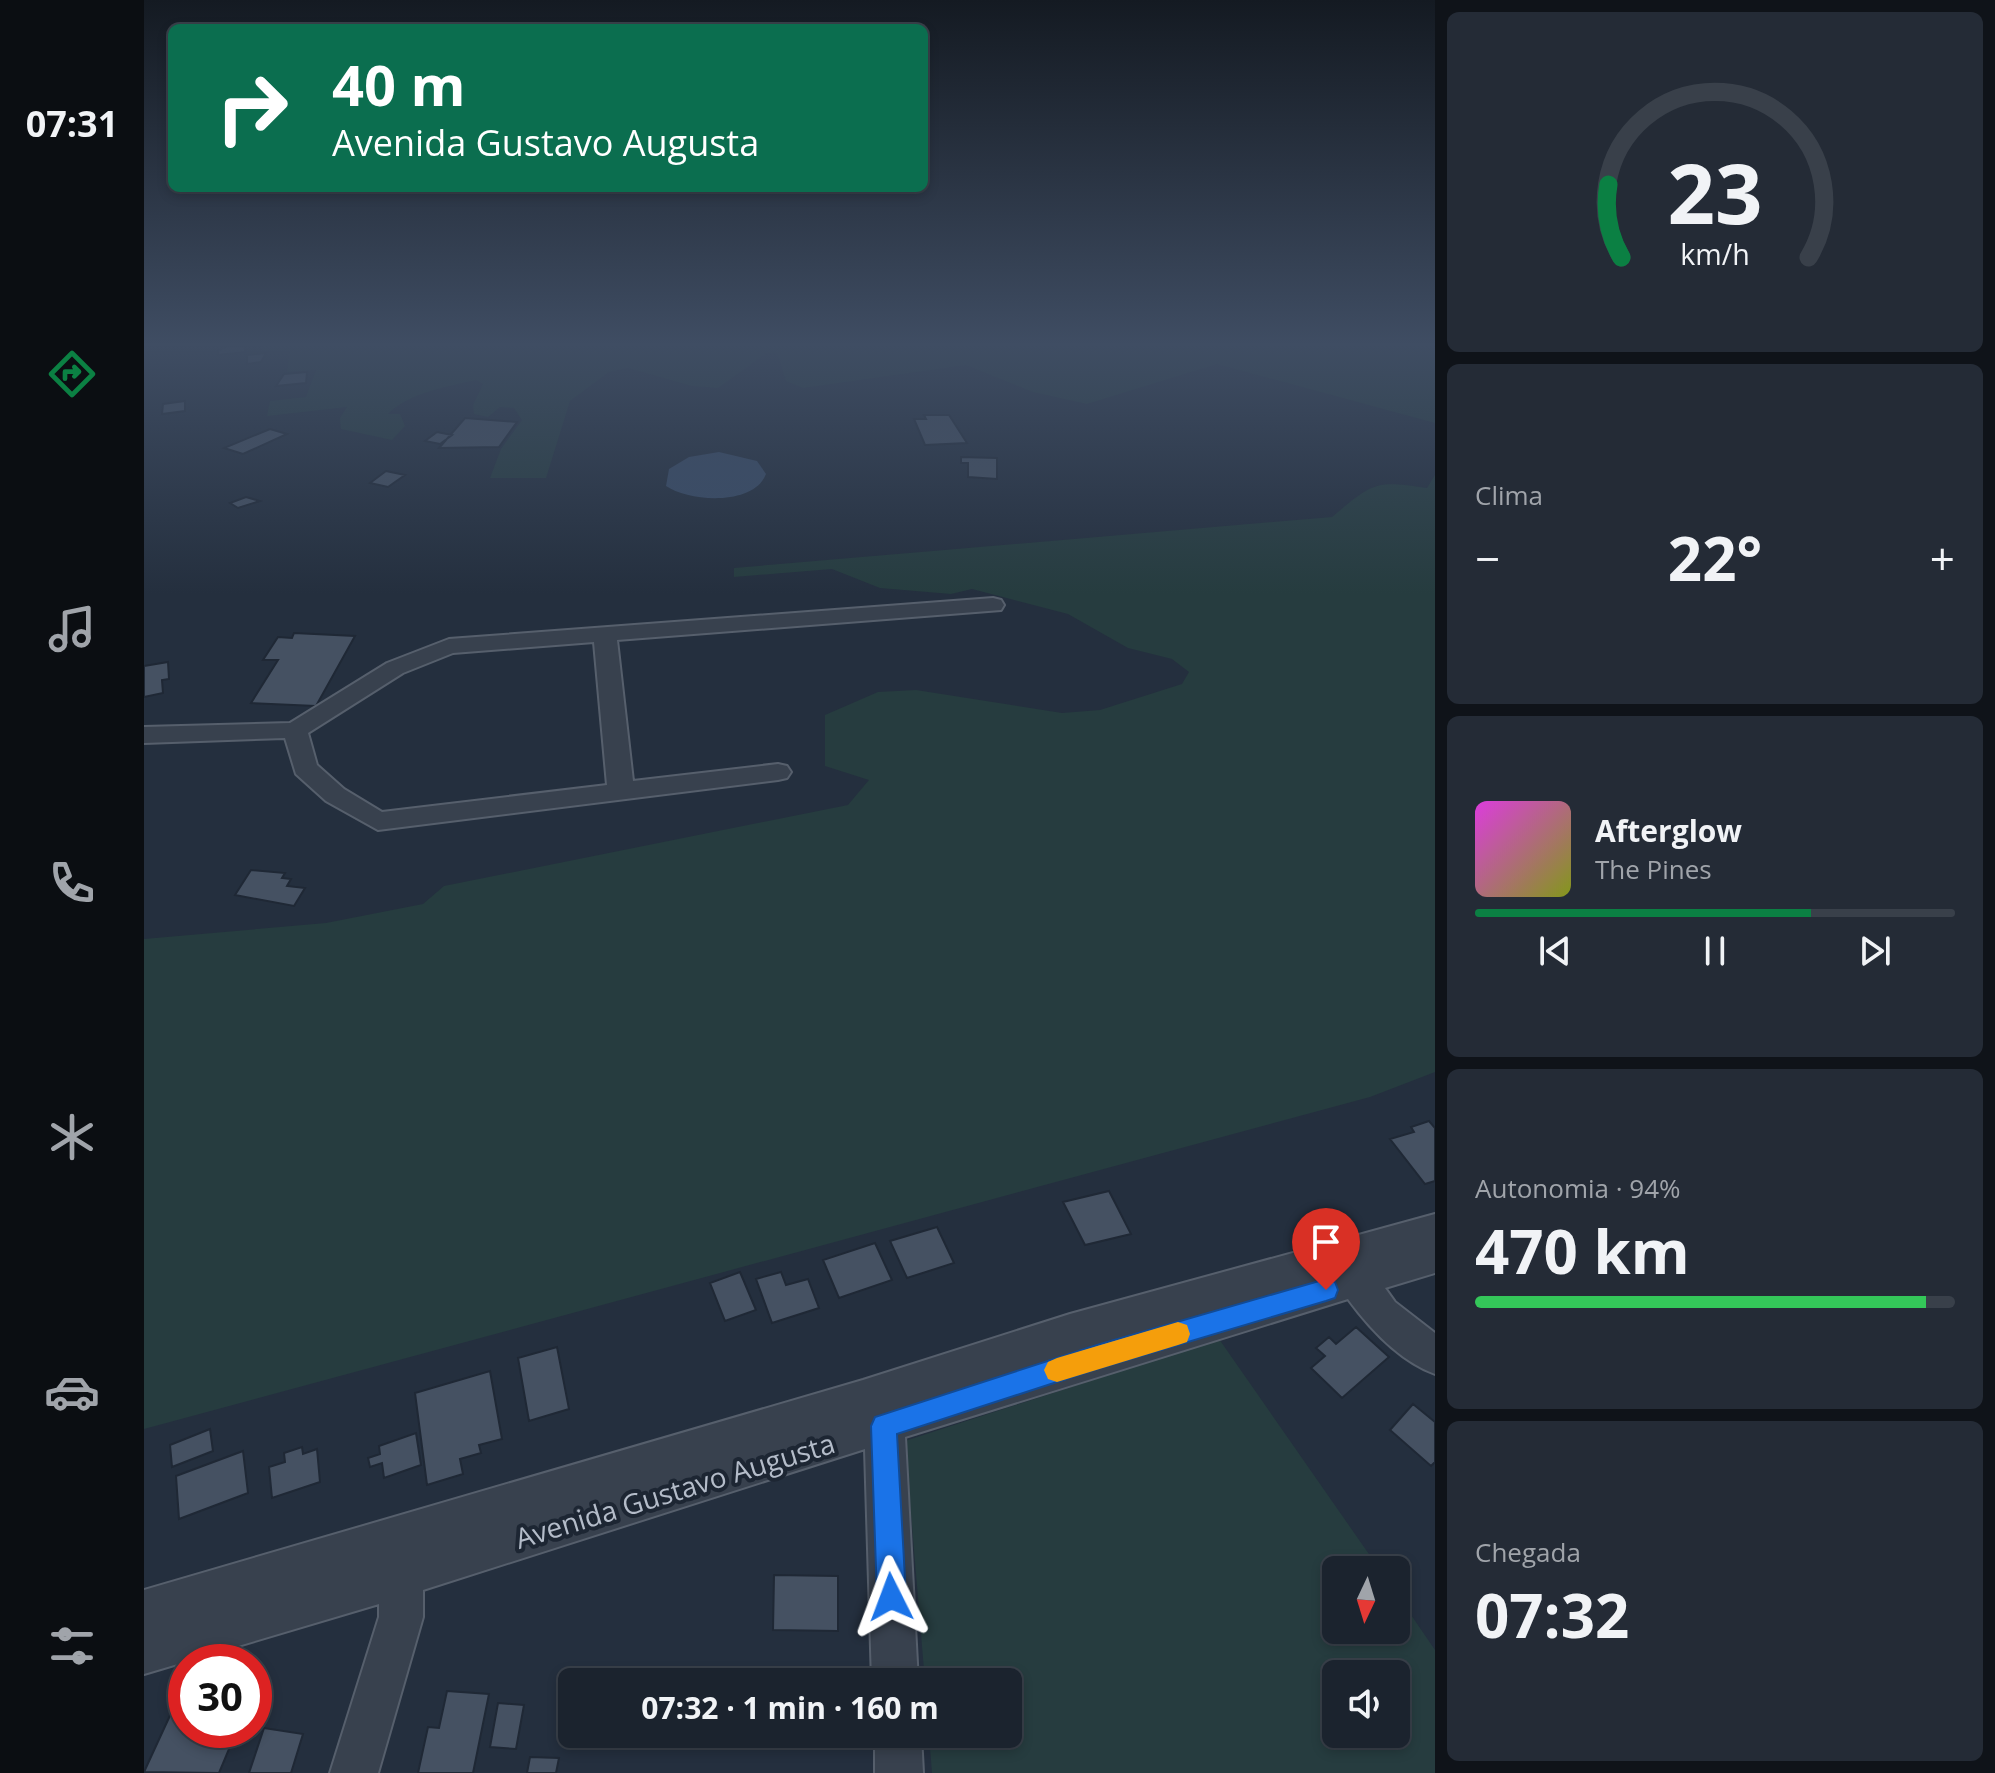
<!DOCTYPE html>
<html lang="pt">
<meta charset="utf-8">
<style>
:root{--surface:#1b232e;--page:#242b36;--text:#f1f3f6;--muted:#a0a4aa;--line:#39404a;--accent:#0b8043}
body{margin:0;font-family:"Open Sans",sans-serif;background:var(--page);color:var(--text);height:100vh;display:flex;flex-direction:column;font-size:30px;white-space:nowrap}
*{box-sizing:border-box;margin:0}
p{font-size:26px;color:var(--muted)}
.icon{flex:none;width:44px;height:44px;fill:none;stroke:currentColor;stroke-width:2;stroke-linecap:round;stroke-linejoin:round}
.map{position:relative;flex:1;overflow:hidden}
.side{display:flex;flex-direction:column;gap:12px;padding:12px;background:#0f1319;width:560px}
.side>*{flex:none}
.banner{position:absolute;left:24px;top:24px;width:760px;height:168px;border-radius:12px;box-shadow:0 4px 12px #0003,0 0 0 2px var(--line);background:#0b6e4f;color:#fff;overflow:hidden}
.needle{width:52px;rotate:184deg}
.tools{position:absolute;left:1178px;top:1556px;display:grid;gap:16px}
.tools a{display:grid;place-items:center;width:88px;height:88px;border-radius:12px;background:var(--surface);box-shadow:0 4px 12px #0003,0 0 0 2px var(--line);font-size:40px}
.speed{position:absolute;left:24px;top:1644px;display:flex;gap:16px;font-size:40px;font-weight:700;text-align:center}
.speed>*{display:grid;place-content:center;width:104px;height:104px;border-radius:50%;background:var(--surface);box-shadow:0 4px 12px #0003,0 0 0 2px var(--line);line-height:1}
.speed .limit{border:12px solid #d22;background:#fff;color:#111}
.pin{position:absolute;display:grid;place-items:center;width:68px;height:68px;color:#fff;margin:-82px -34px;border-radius:50% 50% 50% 0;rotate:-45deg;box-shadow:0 0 8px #0007}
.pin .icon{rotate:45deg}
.me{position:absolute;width:88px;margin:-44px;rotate:357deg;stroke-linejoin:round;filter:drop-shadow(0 0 6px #0008)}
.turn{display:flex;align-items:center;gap:28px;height:168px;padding:0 32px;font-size:36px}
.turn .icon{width:104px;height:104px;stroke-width:2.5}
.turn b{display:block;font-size:56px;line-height:68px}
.big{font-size:60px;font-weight:700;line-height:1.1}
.side .card{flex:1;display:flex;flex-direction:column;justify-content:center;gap:12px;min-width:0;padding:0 28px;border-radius:12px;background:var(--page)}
.side .dial{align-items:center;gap:0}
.dial svg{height:208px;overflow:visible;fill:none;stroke:var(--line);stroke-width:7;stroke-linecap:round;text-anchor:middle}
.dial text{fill:var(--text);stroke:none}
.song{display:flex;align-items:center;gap:24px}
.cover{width:96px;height:96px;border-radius:12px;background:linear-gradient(135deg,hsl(300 70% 55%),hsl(70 70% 35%))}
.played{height:8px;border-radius:4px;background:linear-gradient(90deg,var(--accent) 70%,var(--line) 70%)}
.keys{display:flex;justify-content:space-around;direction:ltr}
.heat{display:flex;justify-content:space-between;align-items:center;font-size:44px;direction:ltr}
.charge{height:12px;border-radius:6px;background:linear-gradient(90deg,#34c759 94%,var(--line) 0)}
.trip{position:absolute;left:414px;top:1668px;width:464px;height:80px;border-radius:12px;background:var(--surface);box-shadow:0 4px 12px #0003,0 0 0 2px var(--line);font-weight:700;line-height:80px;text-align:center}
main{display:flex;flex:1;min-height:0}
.tab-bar{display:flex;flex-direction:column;width:144px;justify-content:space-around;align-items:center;background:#0b0e12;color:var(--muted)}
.tab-bar .icon{width:56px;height:56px}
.tab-bar .current{color:var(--accent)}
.tab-bar b{font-size:36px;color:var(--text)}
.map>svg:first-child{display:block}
.green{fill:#263c3f;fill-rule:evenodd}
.water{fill:#394c67}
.building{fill:#455162;stroke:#1f2835;stroke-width:2}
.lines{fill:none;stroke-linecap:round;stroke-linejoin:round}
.minor-casing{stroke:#565f6c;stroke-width:4}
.minor{fill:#38414e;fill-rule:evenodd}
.route{fill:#1a73e8;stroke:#114b97;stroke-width:2}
.slow{fill:#f59e0b}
.labels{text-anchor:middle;stroke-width:8;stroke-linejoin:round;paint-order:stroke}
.near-street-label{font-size:28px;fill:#b4bcc9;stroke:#1d2633}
</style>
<main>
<nav class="tab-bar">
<b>07:31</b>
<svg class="icon current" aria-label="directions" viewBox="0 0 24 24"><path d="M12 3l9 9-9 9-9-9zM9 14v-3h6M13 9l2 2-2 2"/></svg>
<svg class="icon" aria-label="music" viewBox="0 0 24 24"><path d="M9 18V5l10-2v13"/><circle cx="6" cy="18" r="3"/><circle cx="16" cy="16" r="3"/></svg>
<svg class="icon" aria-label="phone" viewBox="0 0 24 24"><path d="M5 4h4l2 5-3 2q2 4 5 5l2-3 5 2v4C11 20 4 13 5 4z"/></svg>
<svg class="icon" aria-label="climate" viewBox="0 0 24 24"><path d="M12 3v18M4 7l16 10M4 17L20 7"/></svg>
<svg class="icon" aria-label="car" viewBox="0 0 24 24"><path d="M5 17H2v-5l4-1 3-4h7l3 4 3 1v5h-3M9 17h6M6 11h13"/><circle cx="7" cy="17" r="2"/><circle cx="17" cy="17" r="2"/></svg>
<svg class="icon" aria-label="filters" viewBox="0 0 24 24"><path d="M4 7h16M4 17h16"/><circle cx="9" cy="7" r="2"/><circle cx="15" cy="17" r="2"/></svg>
</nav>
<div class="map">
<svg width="1291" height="1773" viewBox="0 0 1291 1773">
<rect width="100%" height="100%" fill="#242f3e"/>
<path class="green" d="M119,346h1172v77l-218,-59 -130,40 -54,-12 -67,-27 -163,23 -17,-7 -9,-29 -12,2 -47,34 -26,-2 -64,-18 -19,4 -39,29 -24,77h-56l11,-29 21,-29 -8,-12 -14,-1 -12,10 -14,-3 -1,-9 10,-21 -7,-4c-29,7 -66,12 -88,34h12l5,12 -13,14 -51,-11 -1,-11 7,-11 -80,9 3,-15 36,-4 10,-27 -29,2 3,-22 -27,1z
M1291,475v597l-65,25 -1226,332v-490l182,-16 97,-19 21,-18 404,-81 21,-25 -44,-14v-51l53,-23 38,-2 146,23 38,-3 82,-26 7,-12 -17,-13 -44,-11 -60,-34 -96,-25 -21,5 -71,-6 -48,-19 -98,8v-9l598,-51c41,-34 42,-37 95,-29z
M1075,1339l161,231h-44v60h60v-37l39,57v123h-503l-3,-39h79v-52h-83l-20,-241zM1192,1674h60v60h-60z"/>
<path class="water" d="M575,452l38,9 9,13c-12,32 -77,28 -100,12l3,-17 20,-12z"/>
<path class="building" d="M85,346h16v6l-27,3v-5z
M122,353l-5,9 -14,2v-9z
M163,372l-1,11 -30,3 8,-12z
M41,401v10l-23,3 1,-10z
M780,415h25l18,28 -42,2 -11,-26h12z
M321,418l52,4 -18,25 -60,1z
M126,429l17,5 -44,20 -19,-6z
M293,432l15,3 -12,9 -15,-3z
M817,457l36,1v21l-29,-2v-14h-7z
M242,471l19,4 -17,12 -18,-4z
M102,497l14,4 -22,7 -8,-5z
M150,633l61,3 -39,70 -65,-3 27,-43h-15l15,-23 14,1z
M24,662l1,17 -7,1 1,13 -19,4v-31z
M107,870l34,3 -3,5 9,1 -4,7 18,2 -11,18 -59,-11z
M1285,1121l6,7v53l-10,3 -35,-45 24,-7 -3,-5z
M965,1191l22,43 -46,11 -22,-43z
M793,1227l17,36 -47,15 -17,-37z
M731,1243l17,37 -53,18 -16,-38z
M596,1272l16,38 -31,11 -15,-38z
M637,1272l5,13 22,-6 11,29 -47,15 -16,-44z
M1212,1327l33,30 -47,41 -31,-30 14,-12 -9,-8 13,-11 7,7z
M413,1347l12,62 -40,12 -11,-63z
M346,1371l12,68 -23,6 2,8 -21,6 3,15 -36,11 -12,-92z
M1269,1404l22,18v40l-4,4 -41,-36z
M66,1429l3,22 -41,16 -2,-22z
M272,1433l5,32 -37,13 -2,-15 -12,4 -2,-9 12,-4 -1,-8z
M158,1447l1,7 14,-5 3,33 -48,16 -3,-31 16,-5 -1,-9z
M99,1451l5,42 -69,26 -3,-43z
M630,1575l64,1v55l-65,-1z
M303,1691l42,3 -16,79h-55l10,-46 11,1z
M354,1703l26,2 -8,44 -26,-2z
M29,1709l13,3v18h51l-18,43 -75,-1z
M120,1728l39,6 -12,39h-42z
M386,1757l29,1 -3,15h-29z"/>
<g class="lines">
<defs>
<path id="minor" d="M849,598l8,2 3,5 -3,5 -384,30 16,141 145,-17 9,2 4,6 -4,6 -9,2 -400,50 -52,-29 -30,-27 -11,-36 -141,5v-16l146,-4 97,-60 62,-24zM450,642l13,143 -225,27 -38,-23 -27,-24 -9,-32 95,-60 50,-20z
M1291,1214v59l-50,15 10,14 40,31v41c-35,-13 -65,-45 -87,-75l-443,138 13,245h-46l-7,-233 -442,141v27l-45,156h-48l49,-156v-13l-235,70v-84l719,-210 207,-66z
M731,1734h46l2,39h-48z"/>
</defs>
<use href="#minor" class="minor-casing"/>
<use href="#minor" class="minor"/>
</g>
<linearGradient id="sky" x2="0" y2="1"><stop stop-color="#141a22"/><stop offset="0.58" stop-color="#3f4d63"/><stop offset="1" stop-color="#3f4d63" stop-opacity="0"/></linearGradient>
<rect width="1291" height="594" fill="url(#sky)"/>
<path class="route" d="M1182,1279l9,3 3,8 -3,8 -9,3 -229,68 -200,65 9,163 -5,10 -10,4 -10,-4 -4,-10 -6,-171 4,-9 222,-72z"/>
<path class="slow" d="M1034,1322l9,3 3,9 -3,8 -9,3 -121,37 -9,-3 -4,-9 4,-8 9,-4z"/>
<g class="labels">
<g class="near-street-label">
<text transform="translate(531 1491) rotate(-17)" y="10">Avenida Gustavo Augusta</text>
</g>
</g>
</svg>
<div class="tools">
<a><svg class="needle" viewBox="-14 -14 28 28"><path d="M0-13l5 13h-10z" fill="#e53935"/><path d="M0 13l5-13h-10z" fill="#a0a4aa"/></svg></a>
<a><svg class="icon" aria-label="sound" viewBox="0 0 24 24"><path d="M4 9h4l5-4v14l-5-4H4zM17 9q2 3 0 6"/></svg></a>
</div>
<div class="speed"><div class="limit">30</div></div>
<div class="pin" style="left:1182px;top:1290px;background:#d93025"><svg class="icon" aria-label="arrive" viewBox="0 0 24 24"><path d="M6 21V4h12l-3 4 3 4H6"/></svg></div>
<svg class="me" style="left:747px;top:1597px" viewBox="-20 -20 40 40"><path d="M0-17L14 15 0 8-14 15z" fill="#1a73e8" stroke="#fff" stroke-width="4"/></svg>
<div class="trip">07:32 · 1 min · 160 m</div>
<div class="banner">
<div class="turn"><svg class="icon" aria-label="right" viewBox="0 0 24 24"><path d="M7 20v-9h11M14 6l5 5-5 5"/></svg><div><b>40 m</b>Avenida Gustavo Augusta</div></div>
</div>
</div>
<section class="side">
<div class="card dial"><svg viewBox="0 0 100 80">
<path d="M14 69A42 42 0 1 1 86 69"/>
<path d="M14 69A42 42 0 0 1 9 41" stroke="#0b8043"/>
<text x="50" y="56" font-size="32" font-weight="700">23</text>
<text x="50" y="72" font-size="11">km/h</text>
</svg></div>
<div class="card"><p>Clima</p>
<div class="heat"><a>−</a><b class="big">22°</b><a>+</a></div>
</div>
<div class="card">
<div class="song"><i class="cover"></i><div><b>Afterglow</b><p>The Pines</p></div></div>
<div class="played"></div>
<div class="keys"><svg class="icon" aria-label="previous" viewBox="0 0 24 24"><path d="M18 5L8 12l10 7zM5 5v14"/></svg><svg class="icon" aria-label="pause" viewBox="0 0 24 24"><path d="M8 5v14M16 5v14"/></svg><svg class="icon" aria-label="next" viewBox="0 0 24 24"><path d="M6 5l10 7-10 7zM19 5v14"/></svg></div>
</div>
<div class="card"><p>Autonomia · 94%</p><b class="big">470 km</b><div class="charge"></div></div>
<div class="card"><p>Chegada</p><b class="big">07:32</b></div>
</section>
</main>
